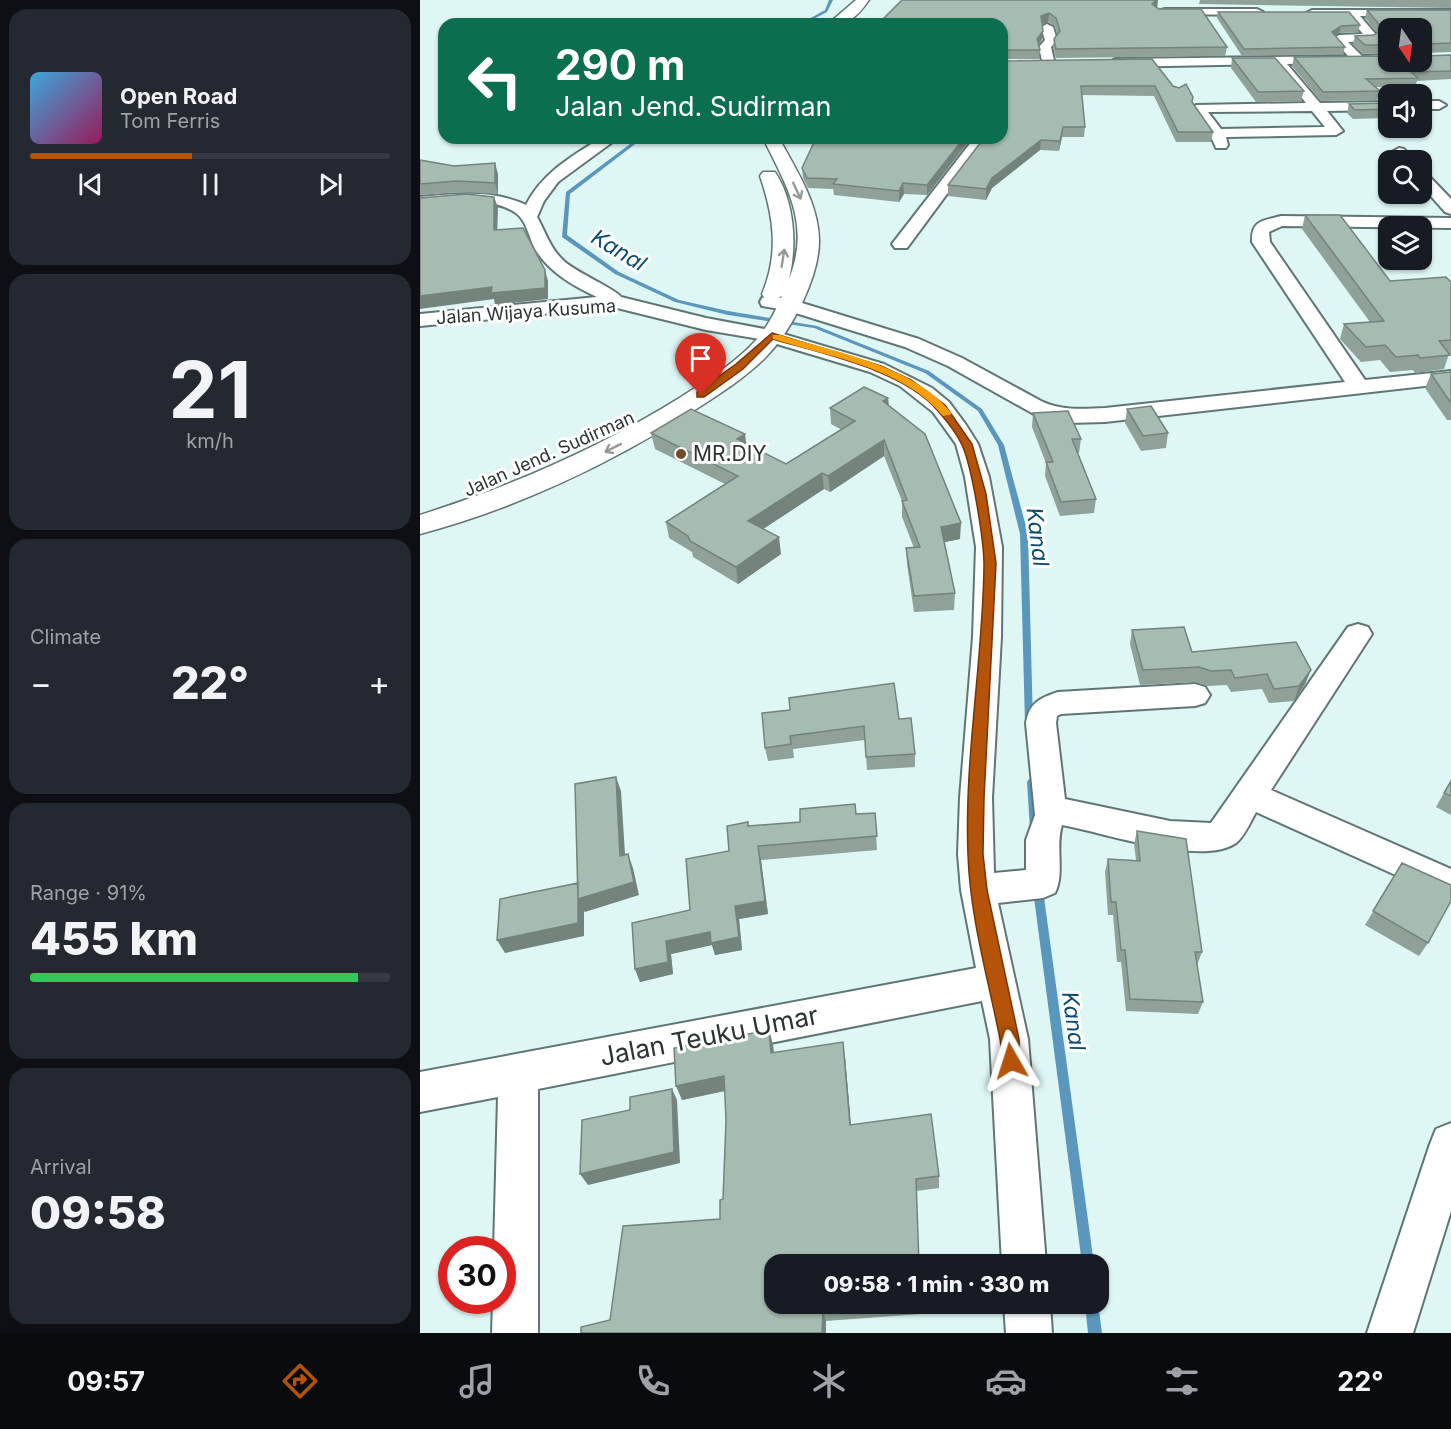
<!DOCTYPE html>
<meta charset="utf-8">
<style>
:root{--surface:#171b24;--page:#242831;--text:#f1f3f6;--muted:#9ea1a6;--line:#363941;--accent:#b45309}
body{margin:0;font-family:Inter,sans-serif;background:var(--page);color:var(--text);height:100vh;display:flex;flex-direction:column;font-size:22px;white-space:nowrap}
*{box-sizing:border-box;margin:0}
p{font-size:20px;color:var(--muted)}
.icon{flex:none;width:33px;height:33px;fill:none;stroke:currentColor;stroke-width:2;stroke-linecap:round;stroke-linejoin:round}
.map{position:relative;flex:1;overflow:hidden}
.side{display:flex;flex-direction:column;gap:9px;padding:9px;background:#0d0f14;width:420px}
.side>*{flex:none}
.top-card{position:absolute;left:18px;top:18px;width:570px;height:126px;border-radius:18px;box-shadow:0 2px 4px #0004;background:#0b6e4f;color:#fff;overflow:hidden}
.needle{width:39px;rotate:167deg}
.fabs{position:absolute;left:958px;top:18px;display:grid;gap:12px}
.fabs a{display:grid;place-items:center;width:54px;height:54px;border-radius:12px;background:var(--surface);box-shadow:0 2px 4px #0004;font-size:30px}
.speed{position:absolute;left:18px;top:1236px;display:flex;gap:12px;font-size:30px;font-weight:700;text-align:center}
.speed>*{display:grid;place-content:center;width:78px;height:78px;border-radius:50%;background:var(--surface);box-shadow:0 2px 4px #0004;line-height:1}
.speed .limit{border:9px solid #d22;background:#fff;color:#111}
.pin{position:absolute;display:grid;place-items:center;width:51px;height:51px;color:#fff;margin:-62px -26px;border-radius:50% 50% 50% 0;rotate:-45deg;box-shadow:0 0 6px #0007}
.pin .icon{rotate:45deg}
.me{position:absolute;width:66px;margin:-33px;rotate:354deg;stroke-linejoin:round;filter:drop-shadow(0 0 4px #0008)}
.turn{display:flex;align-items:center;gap:21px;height:126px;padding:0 18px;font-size:27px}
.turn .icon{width:78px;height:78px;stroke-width:2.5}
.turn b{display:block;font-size:42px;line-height:51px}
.big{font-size:45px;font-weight:800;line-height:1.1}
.side .tile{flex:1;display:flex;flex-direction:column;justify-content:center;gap:9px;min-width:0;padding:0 21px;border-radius:18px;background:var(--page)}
.side .dial{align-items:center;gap:0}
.dial b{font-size:78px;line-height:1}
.song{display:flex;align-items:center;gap:18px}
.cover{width:72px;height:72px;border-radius:9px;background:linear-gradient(135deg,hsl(200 70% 55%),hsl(330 70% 35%))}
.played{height:6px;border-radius:3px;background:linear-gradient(90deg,var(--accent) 45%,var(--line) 45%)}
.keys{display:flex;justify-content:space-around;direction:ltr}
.heat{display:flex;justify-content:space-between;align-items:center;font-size:33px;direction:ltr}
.charge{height:9px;border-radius:4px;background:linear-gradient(90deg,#34c759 91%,var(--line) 0)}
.trip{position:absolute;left:344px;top:1254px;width:345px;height:60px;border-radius:18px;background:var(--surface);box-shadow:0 2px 4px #0004;font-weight:800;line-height:60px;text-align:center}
.tab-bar{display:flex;height:96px;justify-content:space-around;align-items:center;background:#090b0e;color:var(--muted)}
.tab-bar .icon{width:42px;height:42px}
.tab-bar .on{color:var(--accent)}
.tab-bar b{font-size:27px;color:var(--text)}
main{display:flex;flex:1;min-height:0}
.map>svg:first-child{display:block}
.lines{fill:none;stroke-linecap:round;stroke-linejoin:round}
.stream{fill:#5b97bc;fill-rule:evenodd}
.minor-casing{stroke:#607674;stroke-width:4}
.highway-casing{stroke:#607674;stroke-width:3}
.minor{fill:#fff;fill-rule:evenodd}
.highway{fill:#fff;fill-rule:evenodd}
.wall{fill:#8fa198}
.shaded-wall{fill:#74837c}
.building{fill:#a6bbb1;stroke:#74837c;stroke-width:1.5}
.oneway{stroke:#959a99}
.route{fill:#b45309;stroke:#753606;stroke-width:1.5}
.slow{fill:#f59e0b}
.poi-dot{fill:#704d26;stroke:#fefefe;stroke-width:2}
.labels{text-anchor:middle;stroke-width:6;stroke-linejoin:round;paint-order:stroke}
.far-street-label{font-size:18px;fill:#2b3433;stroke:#fefefe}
.poi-label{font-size:21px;fill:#2b3433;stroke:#fefefe;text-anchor:start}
.water-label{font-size:22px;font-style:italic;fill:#0a4c6f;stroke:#fefefe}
.near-street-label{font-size:26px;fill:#2b3433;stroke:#fefefe}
</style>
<main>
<section class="side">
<div class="tile">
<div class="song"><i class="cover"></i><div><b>Open Road</b><p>Tom Ferris</p></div></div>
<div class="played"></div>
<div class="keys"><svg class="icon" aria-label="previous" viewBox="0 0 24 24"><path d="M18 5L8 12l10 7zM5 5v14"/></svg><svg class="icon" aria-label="pause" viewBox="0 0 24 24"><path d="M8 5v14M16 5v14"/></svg><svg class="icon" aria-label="next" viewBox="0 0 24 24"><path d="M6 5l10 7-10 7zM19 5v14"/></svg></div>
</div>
<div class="tile dial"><b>21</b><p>km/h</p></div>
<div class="tile"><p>Climate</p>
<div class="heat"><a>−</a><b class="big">22°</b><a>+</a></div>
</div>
<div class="tile"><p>Range · 91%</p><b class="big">455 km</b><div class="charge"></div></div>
<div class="tile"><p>Arrival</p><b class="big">09:58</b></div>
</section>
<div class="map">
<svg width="1031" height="1333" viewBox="0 0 1031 1333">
<rect width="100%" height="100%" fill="#def7f5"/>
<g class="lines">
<path class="stream" d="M409,0h4l-6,12 -23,12h-4l25,-14z
M218,138h5l-73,56 -3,41 52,37 60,28 49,11 89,15 112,45 53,38 22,36 24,89 5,190 -1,2h-6l-1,-2 -5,-190 -22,-89 -20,-34 -53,-38 -111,-45 -86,-13 -53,-13 -60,-28 -53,-37 4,-45z
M612,778l3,1 2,3 3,47 -2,3 -3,1 -3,-1 -2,-3 -3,-47 2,-3z
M618,886l4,1 1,3 51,374h-12l-49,-374 1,-3z
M678,1303l4,30h-14l-3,-29z"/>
<defs>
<path id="minor" d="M745,9h92l6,3 -6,3 -96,-1v-4z
M892,10h139v6h-91l18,21 -6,4 -24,1 14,14 27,-1v7h4l-106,2 33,39 69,-1v8l-62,1 16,20 -7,4 -110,2 2,8 -2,3h-10l-6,-14 -18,-24 4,-5 110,-2 -32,-39 -159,3 -6,-4 6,-4 233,-3 -15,-17 6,-4 24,-1 -15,-18 -40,-1 -2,-2zM892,111l13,16 -104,2 -13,-17z
M627,24l6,3 4,13 -6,7 4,18 -6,4 -6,-4 -4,-18 6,-7 -4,-13z
M1002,101h17l7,4 -7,4h-17z
M181,138h17l-60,44 -14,19 -7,16c9,16 13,32 28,45 11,10 52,28 56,35l85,21 64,12 114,34 48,24 17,14 17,23 12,19 11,33 13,70 -1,90 -9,161 2,75 32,-3v-30l9,-25 -9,-92c3,-20 14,-25 32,-31l137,-8 10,3 5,8 -5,8 -10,3 -134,8 -4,2 -1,7 9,76 105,22 41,2 137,-196 10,-3 10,3 4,7 -101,156 180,79v31l-195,-88c-5,9 -12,25 -20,31 -35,24 -133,-11 -174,-18 -7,23 3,48 -7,68l-12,5 -45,5 30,136 18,225h-44l-12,-225 -8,-38 -444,88v244h-46l1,-33h9v-50h-8l4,-153 -78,15v-40l556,-104 -15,-78 -3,-36 2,-56 13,-161 3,-90 -11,-70 -9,-33 -23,-32 -33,-26 -30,-14 -110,-33 -54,-9 -93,-23 -193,19v-12l177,-17c-24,-11 -48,-25 -62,-48 -6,-11 -8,-28 -19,-36 -26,-18 -67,-9 -96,-6v-10c36,-3 72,-8 106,8 16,-32 46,-49 75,-67z
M550,138h14l2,3 -79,107h-12l-3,-4 80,-103z
M979,148l5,1 10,11h-15l-7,-8z
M1002,172l5,2 24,25v15l-6,-2 -23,-26z
M861,216l170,2v10l-169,-2 -13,6 1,10 95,138 86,-9v12l-346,39 -35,1 -29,-5 -93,-52 -43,-19 -119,-37 -24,-4 -2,-4 2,-4 7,-2 20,3 130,40 43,19 79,43c21,10 41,8 64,7l240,-26 -93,-140c-1,-22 11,-21 29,-26z
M1031,1123v88l-38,122h-46l63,-189 6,-15z
M584,1304h46l2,29h-46z"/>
<path id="highway" d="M436,0h13c-12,17 -19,24 -41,24z
M343,138h16c17,32 39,64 40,101 1,37 -27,91 -53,118 -21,21 -48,38 -73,54 -83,53 -178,98 -273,123v-19c92,-29 179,-67 261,-118 26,-17 55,-34 76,-58 11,-13 18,-27 25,-43l-9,4 -8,-1 -3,-5c17,-40 12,-77 -2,-118l3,-4h12c20,30 22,74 14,107 22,-55 -2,-92 -26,-141z"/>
</defs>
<use href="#minor" class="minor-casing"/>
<use href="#highway" class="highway-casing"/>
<use href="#minor" class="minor"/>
<use href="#highway" class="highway"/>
</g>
<path class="wall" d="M482,0h256l-1,7 70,40 -2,9 -169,2 -3,-10 1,-9 3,-5 -2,-8 -7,-4 -6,2v15l-3,6 1,5 -1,9h-37z
M780,0h251v8l-252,-4z
M947,10h84v42l-27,1 1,3 26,-1v24l-34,2 -2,6h-39l4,4 -3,9 -56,1 -29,-35 2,-9 128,5 -33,-34v25l-26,1 -10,-10 2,-8 19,-1 3,-2 -12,-15z
M798,12l142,13 -2,7 -19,1 -4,2 10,12 -2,7 -101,2 -25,-38z
M812,58l72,33 -3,10 -45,1 -25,-34z
M582,61l171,25 20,11 -1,5 21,30 -2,10h-35l-22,-46 -72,-1 3,32 -1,10h-22l-3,14 -19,-1 -48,38 -6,12 -38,-4v-11l54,-47z
M969,103v15l-36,1 -6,-6 2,-9z
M549,141l-42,54 -23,-1 -5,8 -65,-7 -1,-6 -25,-1 -5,-10 -1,-10z
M0,160l78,14v20l-38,-2 -40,3z
M885,215l85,66 61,1v72h-2l-5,15 -29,4 -2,-3 -23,2 -10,-12 -19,2 -21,-23 4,-15 26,-2 -68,-93z
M1031,372v48h-4l-22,-32 6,-14z
M468,398l1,8 71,133 -16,3 11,51 -1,17 -40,2 -7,-48 -1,-16h8l-12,-31v-16l-18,-45 -54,36 -6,-3 -61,40 18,25 -43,30 -45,-27 -1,-5 -23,-14 -3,-16 59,-38 -70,-35 -4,-16 95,10 40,21 56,-34 -11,-6 -1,-16z
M707,409l41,24 -2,15 -25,3 -16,-28z
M613,413l48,26 -2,14h-1l18,46 -2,14 -34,3 -15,-40 1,-13 -14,-36z
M712,630l60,22 119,18 -6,14 -11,17 -25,2 -7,-14 -31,3 -4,-7 -20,1 -12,-4 -55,3 -10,-41z
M370,710l109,9 16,35v13l-48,3 -2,-30 -72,9 1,9 -26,3 -3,-13z
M1031,780v35l-15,-8z
M455,813l2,37 -116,10 7,54 -29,5 3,31 -27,5 -3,-10 -41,9 2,20 -33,8 -5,-13 55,-59 39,-59 20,-25 51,-4 56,-8z
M717,831l65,121 -5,13 6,37 -5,12 -72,-3 -5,-49h-4l-4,-47h-5l-3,-43 3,-13 28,1 -2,-16z
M982,863l26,80 -9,13 -54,-31z
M349,1030l4,15 1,7 71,5 6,68 88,51v12l-23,3 5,123 -95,7 -216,-1 110,-101 3,-20 3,-79 -1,-29 -43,9z"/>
<path class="shaded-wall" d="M737,0h1l-1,8 -5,-4z
M629,13l-1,9 -8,3 1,-9z
M921,26l-2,7 -8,6 1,-7z
M623,31l-1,8 -5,8v-8z
M643,127l-1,10 -3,14 1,-10z
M544,138h5v3l-42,54v-10z
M621,140l-1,10 -48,38 -6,12v-11l6,-11z
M75,163l3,11v20l-3,-11z
M483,183l1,11 -5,8v-11z
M74,197l4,10 -1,34 -3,-11z
M125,270l3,11v18l-53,6 -1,-6 -74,10v-13l72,-9z
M468,398l1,15 -6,-12z
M325,434l2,15 -10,-10z
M464,440v16l-54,36 -2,-16z
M402,473l2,16 -73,48 -3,-16z
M541,523l-1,16 -19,4v-16z
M359,537l2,17 -43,30 -2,-17z
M891,670l-6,14 -11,17 5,-15z
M196,777l5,14 5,79 -6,-14z
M338,846l3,14 7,54 -29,5 3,31 -27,5 -3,-10 -41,9 2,20 -33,8 -5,-13 31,-28 44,-9 25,-26z
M208,854l5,14 6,27 -54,17 -1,-1v25l-79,17 -8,-13 81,-57z
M349,1030l4,15 2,22 -4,-14z
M423,1042l2,15 7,82 -2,-14z
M304,1076l5,14 -47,10 -6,-14z
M252,1089l5,11 3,63 -92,22 -8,-11z
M403,1311l3,10v12h-4z"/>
<path class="building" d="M482,0h255l-5,4 7,5h42l26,38 -171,2 -2,-10 6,-8 -4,-13 -7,-5 -8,3 2,15 -6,8 3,11h-38v-26h-124z
M947,10h84v33l-26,1 -3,2 3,10 26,-1v16l-40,1 7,6 -52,1 14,12 -57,1 -29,-35 95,-1v6h33v-34h-33v17h-24l-10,-9 19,-1 9,-6z
M798,12h131l11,13 -19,1 -9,6 13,15 -101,2z
M812,58h43l29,33 -46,1z
M732,59l21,27 6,2 7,-4 7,13 -1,5 21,30h-35l-23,-46h-74l4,41h-22l-3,14 -19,-1 -49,38 -6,11 -38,-4 36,-47h18v-77z
M969,103v6l-34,1 -6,-6z
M396,138h148l-37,47 -24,-2 -4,8 -66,-7 4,-5 -30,-1 -5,-10z
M0,160l34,6 41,-3v20l-38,-2 -37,3z
M46,194l28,3v33l29,-2 22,42v18l-54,5 1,-6 -72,9v-98z
M885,215h35l50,66 56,-4 5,5v58l-12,1 11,14 -30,3 -2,-3 -22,2 -11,-12 -19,2 -22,-23 40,-3z
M1031,372v31l-20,-29z
M444,387l24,11 -5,3 42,33 36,89 -20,4 14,66 -41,3 -8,-48 14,-1 -18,-46 5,-1 -23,-60 -56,36 -6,-3 -74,48 31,16 -43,30 -46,-26 -2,-5 -22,-14 72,-46 -87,-43 40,-24 54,25 -8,5 49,25 69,-43 -25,-13z
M731,406l17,27 -25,3 -16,-27z
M648,411l13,28h-9l24,60 -35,3 -15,-40h7l-20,-49z
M764,627l8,25 104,-10 15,28 -12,16 -25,3 -7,-15 -32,4 -4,-8 -20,1 -12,-4 -56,3 -11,-40z
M474,683l5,36 12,-1 4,36 -49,3 -2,-31 -74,10 1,8 -26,4 -3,-35 28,-3 -1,-12z
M196,777l4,79 8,-2 6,28 -56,17 -3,-115z
M1031,781v15l-7,-3z
M435,804l1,10 19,-1 2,23 -119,10 7,55 -30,5 4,31 -28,6 -1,-11 -44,9 2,21 -33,7 -3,-46 58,-13 -4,-51 43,-8 -2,-25 21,-4v4l52,-4v-13z
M717,831l49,8 16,113h-7l8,50 -73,-3 -5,-49h-4l-5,-48h-5l-3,-43 32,2z
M982,863l49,22v16l-23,42 -55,-32z
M158,883v40l-81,17 3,-41z
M349,1030l2,23 72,-11 7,83 81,-11 8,62 -23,3 3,85h-145v40h147l-98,7 -1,22h-241v-6l29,-7 13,-94 97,-7v-19l3,-1 3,-79 -2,-44 -48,10 -2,-38z
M252,1089l2,63 -94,22 2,-54 48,-10v-13z"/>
<defs><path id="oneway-shaft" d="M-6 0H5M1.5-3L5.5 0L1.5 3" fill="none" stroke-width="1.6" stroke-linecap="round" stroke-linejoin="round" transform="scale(1.5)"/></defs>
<g class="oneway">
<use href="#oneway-shaft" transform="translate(377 191) rotate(65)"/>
<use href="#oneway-shaft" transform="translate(363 258) rotate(-81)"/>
<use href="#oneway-shaft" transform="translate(193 448) rotate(153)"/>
</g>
<path class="route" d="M352,333l109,33 30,14 34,25 27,39 14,50 10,69 -12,235 -1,56 4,36 32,149 1,22 -2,7 -7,2 -7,-2 -4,-29c-12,-61 -30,-122 -32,-184 -4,-97 15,-193 16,-290 0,-25 -12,-98 -22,-120 -5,-11 -16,-25 -24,-34 -34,-41 -115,-57 -165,-72l-30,30 -39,28h-7v-5l39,-28z"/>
<path class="slow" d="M353,335h7c55,17 136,31 172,79l-9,2c-39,-48 -113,-59 -170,-77z"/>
<circle class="poi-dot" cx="261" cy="454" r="6"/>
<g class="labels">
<g class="far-street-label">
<text transform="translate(106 312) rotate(-4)" y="6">Jalan Wijaya Kusuma</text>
<text transform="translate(129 454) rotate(-24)" y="6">Jalan Jend. Sudirman</text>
</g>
<g class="poi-label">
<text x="273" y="461">MR.DIY</text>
</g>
<g class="water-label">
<text transform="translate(199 250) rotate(31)" y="8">Kanal</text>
<text transform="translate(618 537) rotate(83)" y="8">Kanal</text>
<text transform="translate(654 1021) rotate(82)" y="8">Kanal</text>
</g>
<g class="near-street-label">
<text transform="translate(289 1036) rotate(-11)" y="9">Jalan Teuku Umar</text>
</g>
</g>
</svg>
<div class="fabs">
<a><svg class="needle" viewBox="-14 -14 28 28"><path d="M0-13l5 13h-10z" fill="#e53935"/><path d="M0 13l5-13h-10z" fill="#9ea1a6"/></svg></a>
<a><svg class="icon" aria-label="sound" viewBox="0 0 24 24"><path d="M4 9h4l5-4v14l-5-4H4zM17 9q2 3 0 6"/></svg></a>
<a><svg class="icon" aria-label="search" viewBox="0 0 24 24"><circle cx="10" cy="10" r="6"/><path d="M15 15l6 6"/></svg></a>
<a><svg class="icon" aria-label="layers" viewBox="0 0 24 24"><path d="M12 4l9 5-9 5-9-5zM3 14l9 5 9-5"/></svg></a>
</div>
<div class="speed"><div class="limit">30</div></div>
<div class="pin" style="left:281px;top:395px;background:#d93025"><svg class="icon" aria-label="arrive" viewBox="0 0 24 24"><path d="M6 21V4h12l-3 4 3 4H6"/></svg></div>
<svg class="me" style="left:591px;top:1061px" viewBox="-20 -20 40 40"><path d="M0-17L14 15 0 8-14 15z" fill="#b45309" stroke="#fff" stroke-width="4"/></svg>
<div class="trip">09:58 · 1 min · 330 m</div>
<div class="top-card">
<div class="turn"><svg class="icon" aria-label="left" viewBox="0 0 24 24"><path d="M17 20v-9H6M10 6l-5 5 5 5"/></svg><div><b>290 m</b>Jalan Jend. Sudirman</div></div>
</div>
</div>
</main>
<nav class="tab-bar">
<b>09:57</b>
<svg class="icon on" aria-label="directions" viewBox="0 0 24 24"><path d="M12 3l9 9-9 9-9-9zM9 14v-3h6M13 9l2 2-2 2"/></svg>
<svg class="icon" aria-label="music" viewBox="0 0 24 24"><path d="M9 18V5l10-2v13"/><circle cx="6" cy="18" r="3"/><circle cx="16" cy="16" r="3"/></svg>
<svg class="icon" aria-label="phone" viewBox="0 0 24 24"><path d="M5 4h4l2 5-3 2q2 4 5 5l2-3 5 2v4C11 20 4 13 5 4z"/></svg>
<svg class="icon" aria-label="climate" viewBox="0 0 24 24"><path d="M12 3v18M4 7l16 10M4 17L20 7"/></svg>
<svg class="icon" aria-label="car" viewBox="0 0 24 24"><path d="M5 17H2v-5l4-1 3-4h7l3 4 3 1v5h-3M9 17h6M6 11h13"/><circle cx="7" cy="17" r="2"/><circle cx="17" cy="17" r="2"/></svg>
<svg class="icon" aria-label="filters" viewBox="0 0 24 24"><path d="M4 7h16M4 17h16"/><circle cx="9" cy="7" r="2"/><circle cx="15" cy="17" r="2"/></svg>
<b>22°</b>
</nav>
